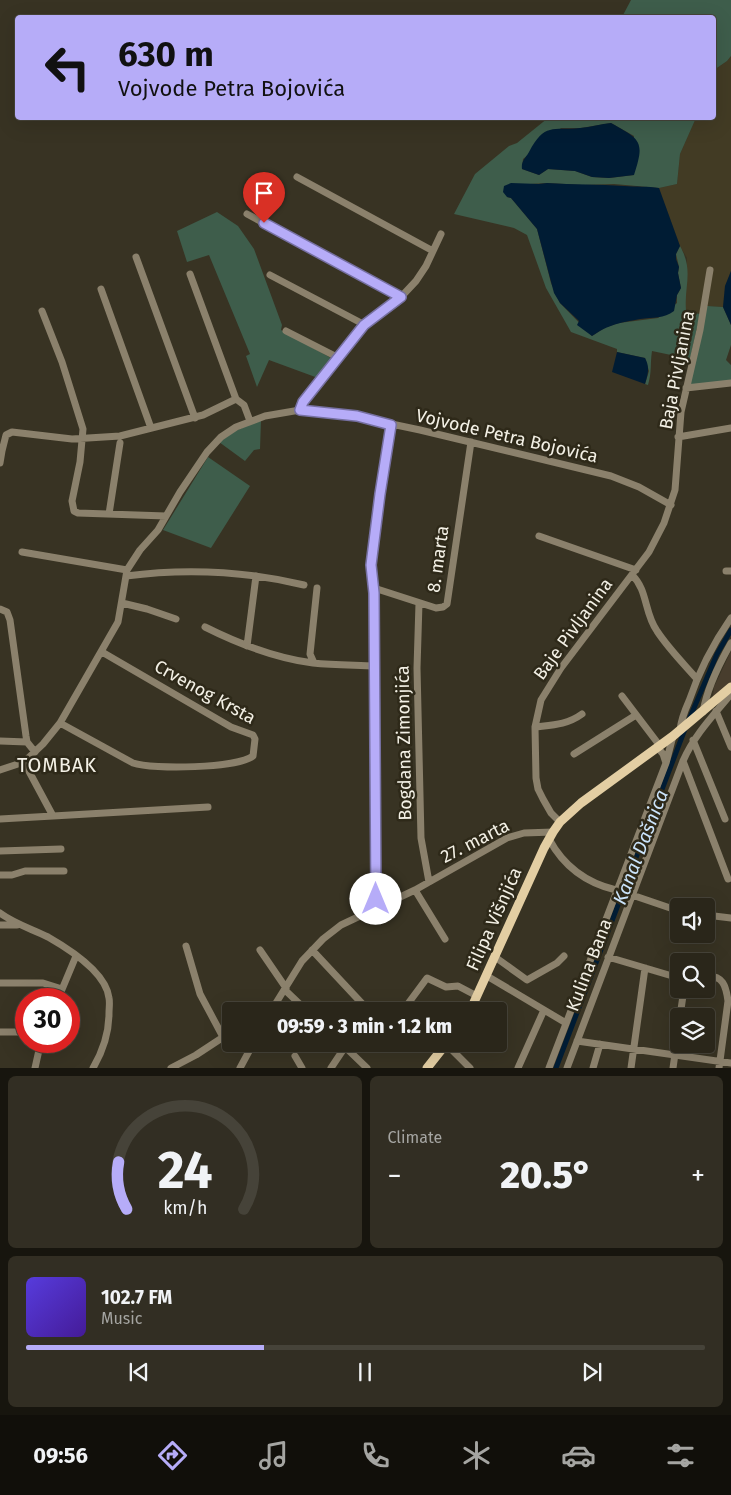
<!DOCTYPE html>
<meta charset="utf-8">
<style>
:root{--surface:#2a261a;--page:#322e23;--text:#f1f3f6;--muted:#a5a5a2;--line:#464339;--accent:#b6acf8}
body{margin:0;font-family:"Fira Sans",sans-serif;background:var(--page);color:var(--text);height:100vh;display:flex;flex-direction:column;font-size:19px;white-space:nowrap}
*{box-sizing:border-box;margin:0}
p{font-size:16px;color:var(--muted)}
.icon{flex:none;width:28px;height:28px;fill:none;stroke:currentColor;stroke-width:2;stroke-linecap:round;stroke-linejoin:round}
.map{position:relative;height:1068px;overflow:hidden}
.side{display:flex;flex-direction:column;gap:8px;padding:8px;background:#17150e;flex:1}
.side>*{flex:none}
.banner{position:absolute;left:15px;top:15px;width:701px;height:105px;border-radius:5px;box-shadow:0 5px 20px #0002,0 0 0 1px var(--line);background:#b6acf8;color:#111;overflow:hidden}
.buttons{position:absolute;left:670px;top:898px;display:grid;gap:10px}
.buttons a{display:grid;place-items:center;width:45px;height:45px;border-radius:5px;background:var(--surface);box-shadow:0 5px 20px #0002,0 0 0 1px var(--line);font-size:25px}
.speed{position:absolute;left:15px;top:988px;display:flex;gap:10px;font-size:25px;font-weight:700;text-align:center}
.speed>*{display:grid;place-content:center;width:65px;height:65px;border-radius:50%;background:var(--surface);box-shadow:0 5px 20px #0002,0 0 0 1px var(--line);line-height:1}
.speed .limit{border:8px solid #d22;background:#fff;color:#111}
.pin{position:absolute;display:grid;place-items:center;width:42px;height:42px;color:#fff;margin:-51px -21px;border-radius:50% 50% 50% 0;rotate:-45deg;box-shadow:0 0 5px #0007}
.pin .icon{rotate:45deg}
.me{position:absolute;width:55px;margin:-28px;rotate:0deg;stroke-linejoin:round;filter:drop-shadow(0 0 4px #0008)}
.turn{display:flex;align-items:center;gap:18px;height:105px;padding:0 20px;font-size:22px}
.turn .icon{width:65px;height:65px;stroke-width:2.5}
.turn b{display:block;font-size:35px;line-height:42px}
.big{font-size:38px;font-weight:800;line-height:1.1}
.side .tile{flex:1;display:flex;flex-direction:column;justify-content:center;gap:8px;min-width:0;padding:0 18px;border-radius:8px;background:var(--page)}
.side .dial{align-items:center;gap:0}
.dial svg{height:130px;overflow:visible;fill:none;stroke:var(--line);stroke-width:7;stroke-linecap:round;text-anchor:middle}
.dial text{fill:var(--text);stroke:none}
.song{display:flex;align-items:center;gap:15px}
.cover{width:60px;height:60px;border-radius:8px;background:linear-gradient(135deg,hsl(250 70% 55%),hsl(260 70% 35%))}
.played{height:5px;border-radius:2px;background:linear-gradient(90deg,var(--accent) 35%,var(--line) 35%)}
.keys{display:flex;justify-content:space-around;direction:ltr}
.heat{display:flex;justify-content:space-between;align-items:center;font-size:28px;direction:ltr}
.side .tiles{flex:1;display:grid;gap:8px;grid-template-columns:1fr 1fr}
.tile:last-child{grid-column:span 2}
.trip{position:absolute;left:222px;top:1002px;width:285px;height:50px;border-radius:5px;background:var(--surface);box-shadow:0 5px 20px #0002,0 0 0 1px var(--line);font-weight:800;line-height:50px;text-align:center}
.tab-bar{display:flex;height:80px;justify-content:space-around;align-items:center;background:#110f0a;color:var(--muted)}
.tab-bar .icon{width:35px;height:35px}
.tab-bar .current{color:var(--accent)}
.tab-bar b{font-size:22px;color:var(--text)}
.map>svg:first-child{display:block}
.commercial{fill:#483d2d}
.built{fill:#423b24}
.green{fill:#3e5d4b;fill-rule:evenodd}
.water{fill:#001c34}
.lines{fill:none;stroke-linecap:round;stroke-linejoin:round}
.canal{stroke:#001c34;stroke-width:5}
.minor{stroke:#8b816c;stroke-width:7}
.major{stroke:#e3cea3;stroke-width:9}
.route-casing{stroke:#7670a1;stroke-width:12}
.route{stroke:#b6acf8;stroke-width:9}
.labels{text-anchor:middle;stroke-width:5;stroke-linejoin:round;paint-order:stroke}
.street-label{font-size:18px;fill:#f3f0e5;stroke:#2e2919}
.water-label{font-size:19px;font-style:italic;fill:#cbe4fb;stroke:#2e2919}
.quarter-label{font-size:20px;letter-spacing:1px;fill:#f3f0e5;stroke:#2e2919}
</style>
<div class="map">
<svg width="731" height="1068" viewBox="0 0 731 1068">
<rect width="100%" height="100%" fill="#383323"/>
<path class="commercial" d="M731,651v32l-16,13h-2l1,-9z"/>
<path class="built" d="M731,56v215l-6,15 -2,21 -16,-1 -7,8 -12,-2 -2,-2 -1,-7 2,-45 -7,-12 -21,-58 18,-4 3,-30 16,-36h18v-48l13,-9z"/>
<path class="green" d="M631,0h100v56l-4,5 -13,9v-52l-92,-1z
M548,118h148l-16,36 -3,30 -18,4 -45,-4 -32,1 -35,-2 -17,1 -23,13 4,1 26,31 14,54 9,20 32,33 14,-9 13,-4 39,-5 19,-15v-8l4,-7 -3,-15 1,-6 -3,-13 4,-8c14,25 4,39 6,64l3,2 11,2 -10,45 -38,-8c-2,13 0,21 -4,34l-3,-1 4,-13 -4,-13 -28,-6v-3l-46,-17 -25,-44 -19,-53 -13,-7 -60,-14 21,-40 34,-28 8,-3zM611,123l23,13v39l-25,3 -17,-1 -17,-6 -27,-2 -9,6 -17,-6 1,-10 38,-31h20z
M217,212l21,14 16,23 28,76 -1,5 50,28 1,2 -14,18 -49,-18 -12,27 -11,-31 4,-2 -41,-99 -22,7 -10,-31z
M707,306l16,1 8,18v20l-5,15 5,5v17l-42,4z
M261,420l-1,29 -6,1 -9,11 -26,-19 16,-11z
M208,457l42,29 -39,62 -48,-18z"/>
<path class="water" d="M611,123c30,17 34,18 23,52l-25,3 -17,-1 -17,-6 -27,-2 -9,6 -17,-6c-1,-8 3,-10 7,-17 16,-30 23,-21 51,-24 11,-1 21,-4 31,-5z
M511,183l28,1 8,-1c26,2 52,1 77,3 12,1 24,0 35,2l21,58 -4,8v5l3,8 -1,6 3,15 -4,7 -3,16c-10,8 -21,6 -34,8 -21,4 -30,5 -48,17l-15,-11 2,-4 -19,-18 -6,-10 -17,-64 -26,-31 -4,-1 -4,-5 1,-6z
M731,271v54l-8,-18 2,-21z
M617,352l28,6c5,9 3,16 0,26l-33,-12z"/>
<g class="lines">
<path class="canal" d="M556,1068l129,-339 32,-75 14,-24"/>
<path class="minor" d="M297,177l136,74
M247,214l154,83
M136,257l59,161
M190,274l46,125
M270,275l95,50
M101,289l50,139
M42,311l20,51 21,67 -3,33 -8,39 2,10 4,2 88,3
M286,331l53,27
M686,388l45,-5
M300,410l3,-9 62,-76 36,-28 15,-16 10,-15 15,-32
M678,437l53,-9
M0,450l2,1 4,-16 6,-3 60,7 48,-3 83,-21 33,-16 8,6 6,16
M0,463l2,-12
M109,514l11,-71
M539,536l97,34
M22,552l105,18
M726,571h5
M632,575c16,15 12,38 25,56 11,17 26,32 40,48
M126,576c61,-8 119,-5 178,9
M374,588l62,20 7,-1 4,-3 24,-162
M122,603l25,6 29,10
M419,603l-2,65 4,170 8,44
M0,609l7,3 3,8 16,116 1,6 8,10
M205,627c34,17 70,31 108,36 20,2 41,2 62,3
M247,646l9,-70
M314,663l-4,-9 7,-66
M622,696l38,50
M716,711l15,36
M703,712c4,-24 16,-48 28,-69
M60,723l73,40c20,7 105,5 120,-7l2,-17 -2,-4 -22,-8 -129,-75
M535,727c17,-2 32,-2 47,-13
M680,730c1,-10 5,-20 9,-29 10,-30 24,-57 42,-83
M693,740l32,79
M0,741l27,1
M658,748l5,6 3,9 7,-27
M574,754l62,-39
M683,761l45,118
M24,762l29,54 155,-9
M0,770l24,-8 19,-18 17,-21 58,-101 9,-52 13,-20 18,-20 22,-38 27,-40 14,-15 15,-10 29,-11 35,-6 44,4 76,16 191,46 28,11 32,18
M0,819l53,-3
M560,822l-9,-9 -8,-14 -5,-10 -2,-11 -1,-51 6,-27 20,-32 88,-116 15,-29 11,-33 6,-78 19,-82 10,-60
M549,839c15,28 37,44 67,51
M0,851l61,-2
M0,875h12l13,-4h39
M415,890l30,49
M632,895l47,16
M376,910l-2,-322 -3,-11v-12l9,-71 11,-69
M0,913c15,11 32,16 48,24 21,12 58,35 61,61 1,5 0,10 0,15 0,19 -6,38 -16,55
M706,915l25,3
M0,925h17
M186,946l14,48 23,43
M260,950l26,38
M312,950l57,61
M495,957l32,23 30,-17 7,-7
M608,957l71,21
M487,976l79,47
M706,976c17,-1 20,10 22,25l-9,67
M0,983h43l19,6
M285,990l22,21
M58,999l18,-43
M404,1009l23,-31 19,9 12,-1 19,10
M271,1011l31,-50 21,-22 18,-14 74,-35 92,-52 17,-5 29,-1
M680,1016l4,-27
M0,1032h26
M577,1041l154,22
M342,1044l25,24
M446,1044l24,24
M295,1056l7,12
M35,1068l6,-27
M171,1068l25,-13 35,-23
M240,1068l13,-24
M331,1068l14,-21
M518,1068l26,-58
M549,1068l117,-305
M567,1068l116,-307c12,-27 30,-45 48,-67
M593,1068l7,-24
M631,1068l14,-100
M673,1068l6,-42"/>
<path class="major" d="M470,1011l74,-163 9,-16 7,-10 21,-19 92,-67 58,-49
M427,1068l19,-24"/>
</g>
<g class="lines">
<defs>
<path id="route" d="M264,223l137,74 -37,28 -61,77 -3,8 57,6 34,9 -11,69 -9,71 3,28 2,306"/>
</defs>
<use href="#route" class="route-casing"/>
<use href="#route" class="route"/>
</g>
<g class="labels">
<g class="street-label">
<text transform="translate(677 370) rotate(-79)" y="6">Baja Pivljanina</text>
<text transform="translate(507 436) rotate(13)" y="6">Vojvode Petra Bojovića</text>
<text transform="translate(438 559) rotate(-82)" y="6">8. marta</text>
<text transform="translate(573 629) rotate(-54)" y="6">Baje Pivljanina</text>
<text transform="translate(205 692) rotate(29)" y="6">Crvenog Krsta</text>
<text transform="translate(404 743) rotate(-91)" y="6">Bogdana Zimonjića</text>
<text transform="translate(475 841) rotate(-27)" y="6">27. marta</text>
<text transform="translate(494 919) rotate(-66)" y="6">Filipa Višnjića</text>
<text transform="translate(589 965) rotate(-69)" y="6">Kulina Bana</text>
</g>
<g class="water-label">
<text transform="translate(640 847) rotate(-69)" y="7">Kanal Dašnica</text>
</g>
<g class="quarter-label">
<text x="57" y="772">TOMBAK</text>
</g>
</g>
</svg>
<div class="buttons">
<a><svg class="icon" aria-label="sound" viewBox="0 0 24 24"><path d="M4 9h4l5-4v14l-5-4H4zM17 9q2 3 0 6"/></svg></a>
<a><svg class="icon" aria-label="search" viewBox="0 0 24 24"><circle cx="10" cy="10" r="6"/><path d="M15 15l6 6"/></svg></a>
<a><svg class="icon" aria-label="layers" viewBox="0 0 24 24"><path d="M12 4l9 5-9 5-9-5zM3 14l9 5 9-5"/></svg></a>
</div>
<div class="speed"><div class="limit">30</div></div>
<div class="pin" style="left:264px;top:223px;background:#d93025"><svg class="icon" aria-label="arrive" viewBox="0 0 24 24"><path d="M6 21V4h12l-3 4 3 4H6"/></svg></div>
<svg class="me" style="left:376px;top:899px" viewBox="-20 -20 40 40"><circle r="19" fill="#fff"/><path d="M0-13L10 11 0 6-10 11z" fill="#b6acf8"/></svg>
<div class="trip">09:59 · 3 min · 1.2 km</div>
<div class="banner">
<div class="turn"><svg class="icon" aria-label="left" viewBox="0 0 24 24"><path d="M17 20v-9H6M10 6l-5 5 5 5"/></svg><div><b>630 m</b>Vojvode Petra Bojovića</div></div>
</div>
</div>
<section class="side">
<div class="tiles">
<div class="tile dial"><svg viewBox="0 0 100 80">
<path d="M14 69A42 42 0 1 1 86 69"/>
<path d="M14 69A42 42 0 0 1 9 40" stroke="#b6acf8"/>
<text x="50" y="56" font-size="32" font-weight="700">24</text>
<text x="50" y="72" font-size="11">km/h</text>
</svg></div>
<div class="tile"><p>Climate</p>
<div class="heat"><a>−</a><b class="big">20.5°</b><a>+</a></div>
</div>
<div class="tile">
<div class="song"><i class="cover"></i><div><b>102.7 FM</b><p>Music</p></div></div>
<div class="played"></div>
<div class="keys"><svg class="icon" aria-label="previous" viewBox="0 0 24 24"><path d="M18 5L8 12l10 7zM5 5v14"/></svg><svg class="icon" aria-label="pause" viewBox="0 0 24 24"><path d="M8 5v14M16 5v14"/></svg><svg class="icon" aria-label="next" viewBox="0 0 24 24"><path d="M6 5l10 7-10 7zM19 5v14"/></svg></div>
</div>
</div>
</section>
<nav class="tab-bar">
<b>09:56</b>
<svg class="icon current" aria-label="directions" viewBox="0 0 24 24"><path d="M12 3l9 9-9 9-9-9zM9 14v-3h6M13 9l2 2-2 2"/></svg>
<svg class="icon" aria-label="music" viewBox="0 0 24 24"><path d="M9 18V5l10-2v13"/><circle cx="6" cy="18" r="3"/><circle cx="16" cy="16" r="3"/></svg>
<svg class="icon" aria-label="phone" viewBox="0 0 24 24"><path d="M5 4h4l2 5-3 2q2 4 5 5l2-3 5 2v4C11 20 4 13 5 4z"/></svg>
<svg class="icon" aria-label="climate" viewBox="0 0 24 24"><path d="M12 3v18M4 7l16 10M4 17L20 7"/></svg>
<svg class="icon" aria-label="car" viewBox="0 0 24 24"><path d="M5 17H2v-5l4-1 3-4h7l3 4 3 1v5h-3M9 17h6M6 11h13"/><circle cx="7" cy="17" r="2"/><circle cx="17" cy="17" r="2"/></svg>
<svg class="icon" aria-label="filters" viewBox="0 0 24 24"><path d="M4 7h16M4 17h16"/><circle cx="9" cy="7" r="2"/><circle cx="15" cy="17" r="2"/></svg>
</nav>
